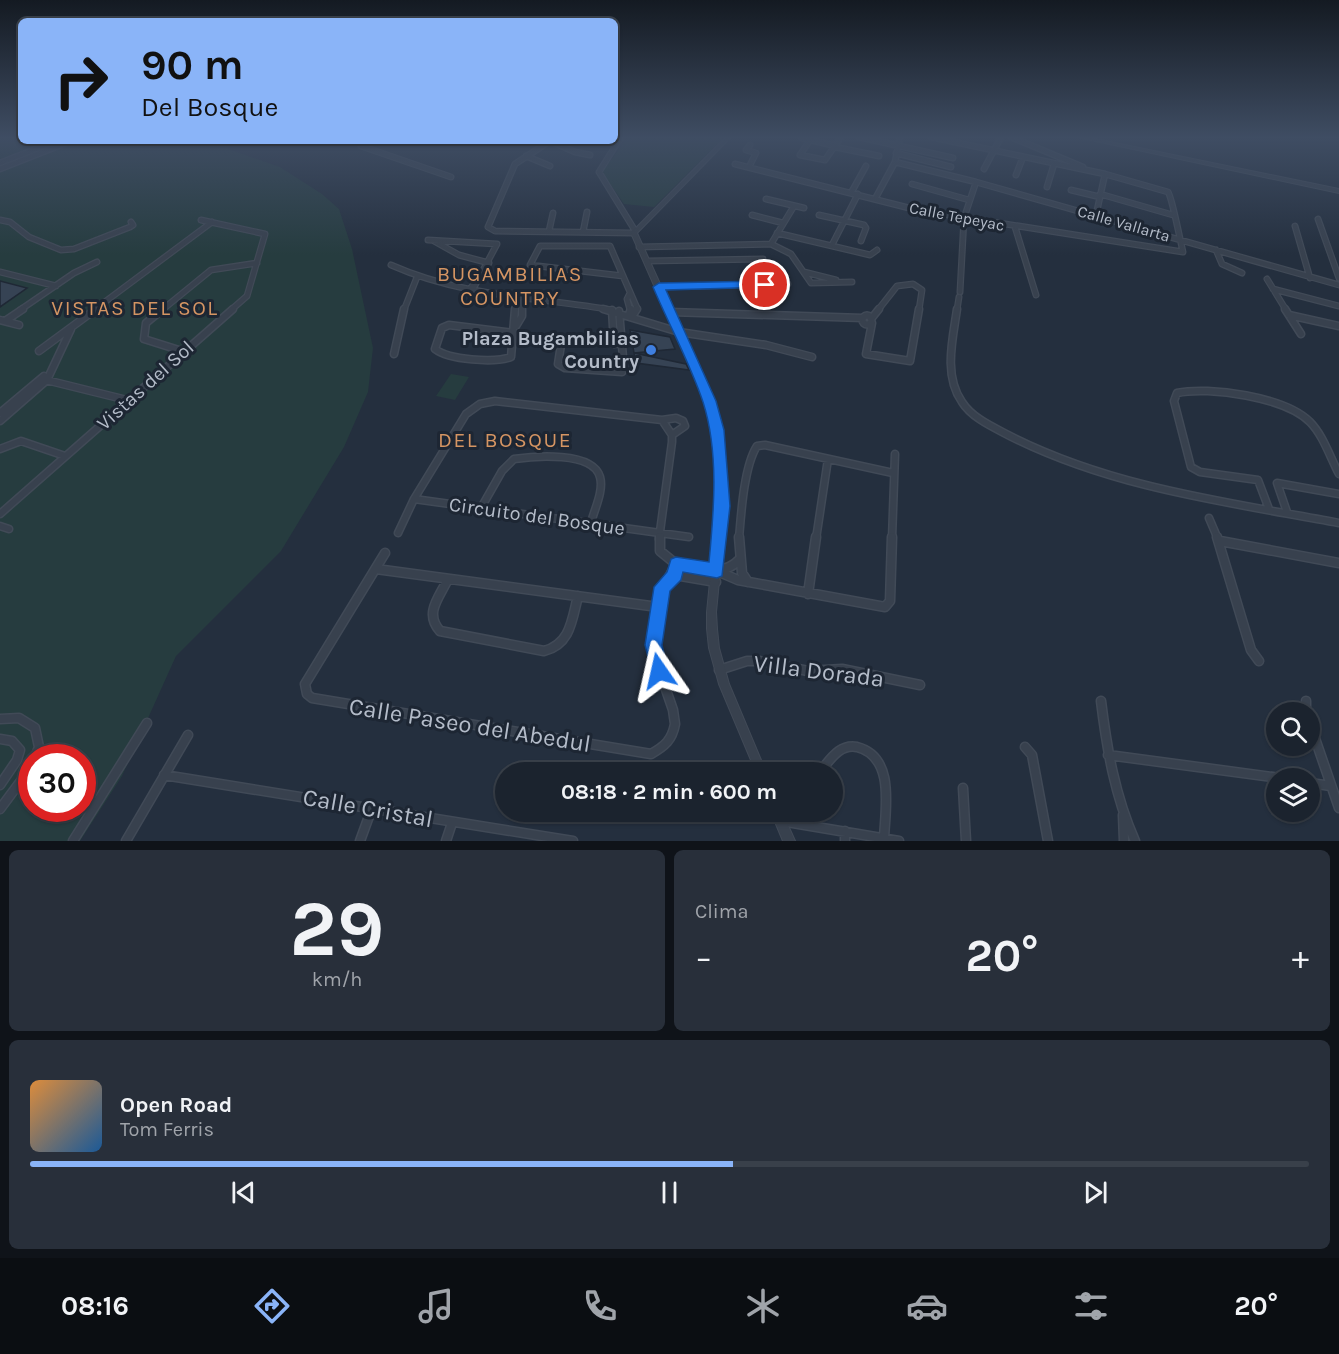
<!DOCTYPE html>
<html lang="es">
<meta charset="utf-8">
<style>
:root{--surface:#1b232e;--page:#282f3a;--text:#f1f3f6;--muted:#a0a4aa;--line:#39404a;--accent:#8ab4f8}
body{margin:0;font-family:Karla,sans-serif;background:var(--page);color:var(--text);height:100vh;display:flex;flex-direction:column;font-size:22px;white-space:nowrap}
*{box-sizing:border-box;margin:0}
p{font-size:20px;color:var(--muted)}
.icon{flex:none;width:33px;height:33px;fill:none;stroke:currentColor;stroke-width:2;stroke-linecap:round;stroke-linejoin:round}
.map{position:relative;height:841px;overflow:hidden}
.details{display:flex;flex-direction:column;gap:9px;padding:9px;background:#0f1319;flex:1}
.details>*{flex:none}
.banner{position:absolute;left:18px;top:18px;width:600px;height:126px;border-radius:9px;box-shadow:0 2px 4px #0004,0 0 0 2px var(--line);background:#8ab4f8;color:#111;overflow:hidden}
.tools{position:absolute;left:1266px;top:702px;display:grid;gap:12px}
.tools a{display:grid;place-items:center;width:54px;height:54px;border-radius:50%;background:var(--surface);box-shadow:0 2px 4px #0004,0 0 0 2px var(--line);font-size:30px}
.speed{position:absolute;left:18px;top:744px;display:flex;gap:12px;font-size:30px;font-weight:700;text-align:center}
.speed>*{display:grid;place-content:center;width:78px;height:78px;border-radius:50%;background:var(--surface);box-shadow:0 2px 4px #0004,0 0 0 2px var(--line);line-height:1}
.speed .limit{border:9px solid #d22;background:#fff;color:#111}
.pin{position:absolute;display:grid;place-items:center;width:51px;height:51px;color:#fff;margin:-26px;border:3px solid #fff;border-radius:50%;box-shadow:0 2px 6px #0007}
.me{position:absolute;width:66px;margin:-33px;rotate:349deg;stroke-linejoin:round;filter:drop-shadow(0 0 4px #0008)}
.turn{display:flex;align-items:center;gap:21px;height:126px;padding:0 24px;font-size:27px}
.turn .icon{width:78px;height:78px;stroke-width:2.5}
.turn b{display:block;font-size:42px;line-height:51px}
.big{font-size:45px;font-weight:700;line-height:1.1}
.details .widget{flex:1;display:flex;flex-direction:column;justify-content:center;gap:9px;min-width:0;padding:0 21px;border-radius:9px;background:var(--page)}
.details .dial{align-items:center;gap:0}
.dial b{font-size:78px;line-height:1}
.song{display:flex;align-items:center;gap:18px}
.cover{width:72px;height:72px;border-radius:9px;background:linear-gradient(135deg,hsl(30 70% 55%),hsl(210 70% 35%))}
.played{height:6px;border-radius:3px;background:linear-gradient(90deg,var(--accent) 55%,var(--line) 55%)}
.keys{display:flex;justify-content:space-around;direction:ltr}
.heat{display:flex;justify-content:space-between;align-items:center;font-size:33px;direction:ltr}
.details .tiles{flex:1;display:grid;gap:9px;grid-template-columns:1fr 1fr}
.widget:last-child{grid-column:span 2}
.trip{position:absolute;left:495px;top:762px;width:348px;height:60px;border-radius:30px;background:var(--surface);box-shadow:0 2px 4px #0004,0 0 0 2px var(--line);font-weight:700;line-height:60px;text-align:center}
.tab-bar{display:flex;height:96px;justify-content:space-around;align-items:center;background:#0b0e12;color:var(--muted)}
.tab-bar .icon{width:42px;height:42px}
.tab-bar .current{color:var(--accent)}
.tab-bar b{font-size:27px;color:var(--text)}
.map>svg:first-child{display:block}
.green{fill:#263c3f;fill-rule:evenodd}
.building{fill:#364354;stroke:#1f2835;stroke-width:1.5}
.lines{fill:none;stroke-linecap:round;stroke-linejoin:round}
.minor-far2-casing{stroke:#414a57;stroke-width:7}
.minor-far1-casing{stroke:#414a57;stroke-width:9}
.minor-casing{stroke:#414a57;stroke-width:11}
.tertiary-casing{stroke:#414a57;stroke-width:2}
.minor-far2{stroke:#38414e;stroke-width:4.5}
.minor-far1{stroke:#38414e;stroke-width:6}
.minor{stroke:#38414e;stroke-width:8}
.tertiary{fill:#38414e;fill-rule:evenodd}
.route{fill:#1a73e8;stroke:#114b97;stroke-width:1.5}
.shop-dot{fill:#3f7fe0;stroke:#1d2633;stroke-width:2}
.labels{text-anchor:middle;stroke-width:6;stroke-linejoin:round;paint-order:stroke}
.far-street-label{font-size:16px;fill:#b4bcc9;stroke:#1d2633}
.poi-label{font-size:20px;font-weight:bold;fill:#b4bcc9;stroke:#1d2633;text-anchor:end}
.street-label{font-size:20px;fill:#b4bcc9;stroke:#1d2633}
.neighbourhood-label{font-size:21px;letter-spacing:1.5px;fill:#d59563;stroke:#1d2633}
.near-street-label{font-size:24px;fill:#b4bcc9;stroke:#1d2633}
</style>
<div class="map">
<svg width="1339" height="841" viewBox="0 0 1339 841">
<rect width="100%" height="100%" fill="#242f3e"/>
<path class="green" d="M0,137h21v4h209l-2,8 52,18 42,27 17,15 13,40 21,99 -5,44 -24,55 -63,104 -105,105 -54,120 -42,65h-80zM32,758h50v50h-50z
M628,137h96l-70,70 -30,-3 -22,-32z
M451,374l18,3 -14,23 -19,-4z"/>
<path class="building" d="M0,281l27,7 -27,19z
M630,330l40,7 5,12 -41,4z
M634,353l52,11 3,6 -53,-7z"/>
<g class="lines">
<defs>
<path id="minor-far2" d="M621,137l-22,35 35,57
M859,137l94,21
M1011,137l72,30
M802,138l34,8
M810,140l-10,15 25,5 16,-23
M366,141l-5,5 90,31
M550,141l-35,23 -27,63 7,4 139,2
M550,141l25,11 15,3
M835,147l44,9
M896,153l55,14
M526,156l24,10
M895,162l81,20 363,103
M0,163l56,-22
M735,164l182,46 266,42c-3,-12 -11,-55 -15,-60l-63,-18 -174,-37
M749,167l7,-14 -10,-3 4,-5
M0,169l71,-28
M984,169l17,-32
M1016,175l7,-18
M912,184l57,16
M1047,187l7,-23
M1071,190l29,7
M851,193l15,-27
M1100,194l73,21
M766,199l38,9
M875,199l20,-37 5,-25
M752,215l31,8
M819,215l45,10 2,3 -5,13
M1096,215l9,-41
M1318,219l21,59
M0,220l10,2 19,15 32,13 13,-1 56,-22 3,-2 -2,-3
M201,220l64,14 -18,62 -16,14
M1295,226l15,52
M1015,227l21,68
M549,231l4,-18
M583,232l4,-20
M777,233l93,22 7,-5
M428,240l69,4 -25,47
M434,241l25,14 30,8
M833,243l25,-49
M771,244l23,-38
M639,247l132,-3 20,10 20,29 41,-1
M1216,250l6,14 20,9
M647,261l116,-2
M391,265c72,32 145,32 222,45
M0,272l56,14
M804,272l32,8
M623,276l-93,-11 10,-19h70l27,62 -1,2
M1267,279l19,31
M659,287l129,-3
M1273,289l66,17
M469,290l14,-17
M960,292l4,-74 12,-36
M630,293l-3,6 3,11
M20,310l54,-37 23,-11
M94,310l118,-88
M162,310l49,-40 46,-7
M404,310l13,-33
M515,310l2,-13
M522,310l1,-12
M878,310l19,-24 16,-2 9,6 -3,20
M957,310l2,-13"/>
<path id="minor-far1" d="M163,309l-17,14 -2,16 38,12
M603,309l76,23 87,13 46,12
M957,309c-4,29 -14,66 5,93 10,16 31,25 48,34 103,52 217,66 329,87
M1285,309l16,25
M612,310l2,34
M619,311l5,58 -2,3 -57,-4 -7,-4 4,-26 59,6
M670,312l193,6
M629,314l2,-5
M633,315l4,-6
M1289,315l50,11
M862.5 320a4.5 4.5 0 1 1 9 0a4.5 4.5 0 1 1-9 0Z
M871,319l8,-10
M0,320l19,5
M5,321l18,-12
M872,323l-6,31 44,7 9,-52
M449,325l64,8 -2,24c-17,6 -62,3 -76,-8l7,-21z
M516,326l6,-10v-7
M513,333l2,-24
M39,351l57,-42
M394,354l10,-45
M42,379l85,21
M0,413l44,-37
M662,420l14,-2 7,3 2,5 -13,9
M0,421l47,-41 24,-51
M0,449l21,-8 44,15
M414,499l275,38
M481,508l21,-37 12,-12c20,-3 79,-8 86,18 4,14 -6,33 -9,46
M1269,509l-11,-29 -58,-8 -9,-5 -17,-66 3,-8c32,-7 108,4 133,29 13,13 20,35 29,52
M1287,512l-10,-29 62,11
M0,514l233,-205
M1209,518l9,21
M0,526l9,3
M398,533l16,-34 52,-85 14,-10 15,-3 167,19 10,15v7l-13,97
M739,539c2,-25 5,-73 18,-93l8,-1 128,28
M816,539l12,-80
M892,539l3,-85"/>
<path id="minor" d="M739,537l3,36 6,9
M1217,537l34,113 8,11
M1220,541l119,22
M385,553l-80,131 2,10 5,4 339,56c14,-8 21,-14 24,-30l-2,-14 -19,-55 -1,-15 7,-46 16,-30 -16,-13v-14
M676,564c22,5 47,14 64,-5
M376,569l282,38
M717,571l21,9 147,27 5,-6 2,-64
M675,575l41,7
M448,579c-9,19 -24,34 -8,52l104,20c27,-7 28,-32 34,-55
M808,594l8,-57
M719,670l28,-9h12l49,10 34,-2 78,16
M1101,701c6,49 14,95 34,140
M1306,701v11
M0,719l19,-1 16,10 4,19 -4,11
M1310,724l29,84
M0,739l12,2 8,9 -3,10 -17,25
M1025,747l7,8 16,86
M1108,755l172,23
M823,768c9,-11 18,-24 34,-21 39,10 28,63 27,92
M164,775l409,66
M1310,783l21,3
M963,788l3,53
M0,809l32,-43
M1123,815l1,26
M781,821l118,20
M845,831v10
M73,841l74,-118
M126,841l62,-106
M360,841l12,-33
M446,841l6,-18"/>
<path id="tertiary" d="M726,137h5l-94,96 76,168 8,40 3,39 -1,61 -7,71 1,17 2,19 10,36 37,88h-10l-37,-88 -10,-36 -2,-19v-17l7,-71 2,-61 -3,-39 -8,-40 -74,-168z
M1077,137h9l253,52v4z
M771,812h11l13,29h-12z"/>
</defs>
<use href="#minor-far2" class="minor-far2-casing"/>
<use href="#minor-far1" class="minor-far1-casing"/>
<use href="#minor" class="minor-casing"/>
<use href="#tertiary" class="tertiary-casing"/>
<use href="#minor-far2" class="minor-far2"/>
<use href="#minor-far1" class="minor-far1"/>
<use href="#minor" class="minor"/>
<use href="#tertiary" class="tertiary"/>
</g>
<linearGradient id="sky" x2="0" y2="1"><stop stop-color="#141a22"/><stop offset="0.54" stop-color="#3f4d63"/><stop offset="1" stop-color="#3f4d63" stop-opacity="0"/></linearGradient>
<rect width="1339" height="255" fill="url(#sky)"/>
<path class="route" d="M765,281l6,4 -2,2 -103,3 50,111 8,29 6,76 -8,70 -5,2 -34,-6 -2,8 -11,11 -8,54 6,26 -3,6 -6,3 -6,-3 -8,-32 9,-58 13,-15 4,-13 5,-2 33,5c5,-52 10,-110 -6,-160 -13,-39 -34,-77 -50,-115l6,-4z"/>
<circle class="shop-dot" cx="651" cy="350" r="6"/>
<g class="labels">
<g class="far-street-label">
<text transform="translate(957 216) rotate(11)" y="6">Calle Tepeyac</text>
<text transform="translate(1124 223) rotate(16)" y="6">Calle Vallarta</text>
</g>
<g class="poi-label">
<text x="639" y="345">Plaza Bugambilias<tspan x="639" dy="23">Country</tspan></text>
</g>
<g class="street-label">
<text transform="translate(145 385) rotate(-42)" y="7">Vistas del Sol</text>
<text transform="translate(537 516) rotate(8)" y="7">Circuito del Bosque</text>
</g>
<g class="neighbourhood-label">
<text x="510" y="281">BUGAMBILIAS<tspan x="510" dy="24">COUNTRY</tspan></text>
<text x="135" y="315">VISTAS DEL SOL</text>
<text x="505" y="447">DEL BOSQUE</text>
</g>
<g class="near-street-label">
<text transform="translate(819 671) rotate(7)" y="8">Villa Dorada</text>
<text transform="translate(470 725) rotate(9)" y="8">Calle Paseo del Abedul</text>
<text transform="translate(368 808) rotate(10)" y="8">Calle Cristal</text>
</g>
</g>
</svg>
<div class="tools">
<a><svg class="icon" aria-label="search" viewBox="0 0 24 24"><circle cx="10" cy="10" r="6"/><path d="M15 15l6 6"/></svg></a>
<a><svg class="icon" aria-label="layers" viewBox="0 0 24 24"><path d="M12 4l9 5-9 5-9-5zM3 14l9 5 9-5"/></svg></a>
</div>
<div class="speed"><div class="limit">30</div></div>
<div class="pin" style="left:765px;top:285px;background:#d93025"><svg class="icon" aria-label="arrive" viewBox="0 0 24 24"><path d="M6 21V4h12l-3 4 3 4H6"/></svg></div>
<svg class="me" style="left:659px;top:671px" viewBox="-20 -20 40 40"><path d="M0-17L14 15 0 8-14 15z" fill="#1a73e8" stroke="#fff" stroke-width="4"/></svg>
<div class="trip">08:18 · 2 min · 600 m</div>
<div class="banner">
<div class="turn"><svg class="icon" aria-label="right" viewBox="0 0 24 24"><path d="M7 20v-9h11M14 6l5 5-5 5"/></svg><div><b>90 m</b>Del Bosque</div></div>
</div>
</div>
<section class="details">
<div class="tiles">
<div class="widget dial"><b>29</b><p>km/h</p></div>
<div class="widget"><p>Clima</p>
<div class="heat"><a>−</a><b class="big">20°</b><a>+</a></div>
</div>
<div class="widget">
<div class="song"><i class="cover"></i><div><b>Open Road</b><p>Tom Ferris</p></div></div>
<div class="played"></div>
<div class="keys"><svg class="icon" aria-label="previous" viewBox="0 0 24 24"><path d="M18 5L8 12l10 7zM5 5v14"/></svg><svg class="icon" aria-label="pause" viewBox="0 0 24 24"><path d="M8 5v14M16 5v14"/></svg><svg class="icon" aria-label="next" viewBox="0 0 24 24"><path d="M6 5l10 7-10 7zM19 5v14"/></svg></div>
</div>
</div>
</section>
<nav class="tab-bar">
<b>08:16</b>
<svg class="icon current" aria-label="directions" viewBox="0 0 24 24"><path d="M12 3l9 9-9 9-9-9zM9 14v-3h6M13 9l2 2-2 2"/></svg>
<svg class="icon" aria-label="music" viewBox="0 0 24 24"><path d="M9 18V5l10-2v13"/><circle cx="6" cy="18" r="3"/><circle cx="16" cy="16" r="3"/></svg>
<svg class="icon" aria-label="phone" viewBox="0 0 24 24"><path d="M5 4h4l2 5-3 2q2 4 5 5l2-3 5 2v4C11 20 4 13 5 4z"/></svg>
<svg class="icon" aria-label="climate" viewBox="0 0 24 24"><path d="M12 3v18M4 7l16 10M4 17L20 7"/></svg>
<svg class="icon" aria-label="car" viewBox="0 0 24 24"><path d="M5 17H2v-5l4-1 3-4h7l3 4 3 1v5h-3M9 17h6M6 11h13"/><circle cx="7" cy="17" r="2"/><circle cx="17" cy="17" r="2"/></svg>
<svg class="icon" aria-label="filters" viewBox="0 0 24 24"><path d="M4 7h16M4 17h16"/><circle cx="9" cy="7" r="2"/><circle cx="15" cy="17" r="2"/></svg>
<b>20°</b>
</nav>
